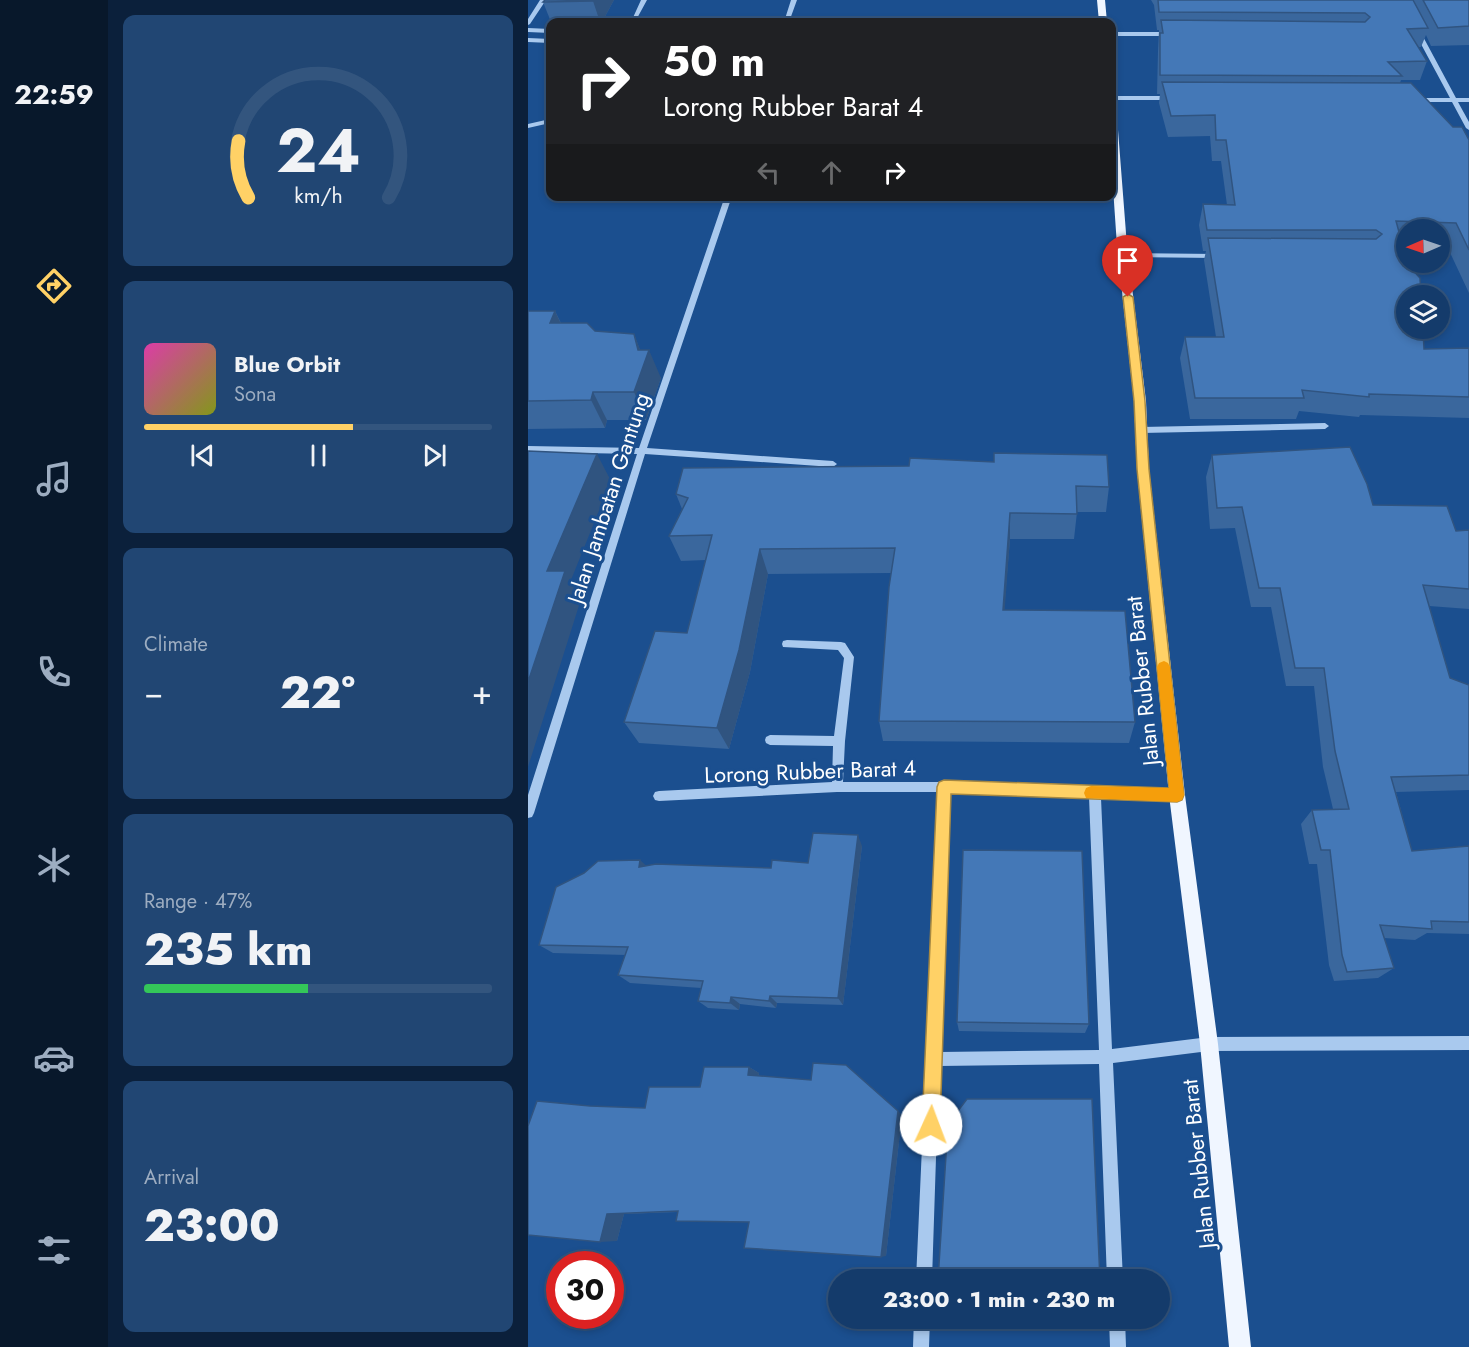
<!DOCTYPE html>
<meta charset="utf-8">
<style>
:root{--surface:#143b6b;--page:#214673;--text:#f1f3f6;--muted:#9dadc1;--line:#33557e;--accent:#ffd166}
body{margin:0;font-family:Jost,sans-serif;background:var(--page);color:var(--text);height:100vh;display:flex;flex-direction:column;font-size:22px;white-space:nowrap}
*{box-sizing:border-box;margin:0}
p{font-size:20px;color:var(--muted)}
.icon{flex:none;width:33px;height:33px;fill:none;stroke:currentColor;stroke-width:2;stroke-linecap:round;stroke-linejoin:round}
.map{position:relative;flex:1;overflow:hidden}
.drawer{display:flex;flex-direction:column;gap:15px;padding:15px;background:#0b203b;width:420px}
.drawer>*{flex:none}
.guide{position:absolute;left:18px;top:18px;width:570px;height:183px;border-radius:12px;box-shadow:0 3px 9px #0003,0 0 0 2px var(--line);background:#202124;color:#fff;overflow:hidden}
.needle{width:39px;rotate:268deg}
.controls{position:absolute;left:868px;top:219px;display:grid;gap:12px}
.controls a{display:grid;place-items:center;width:54px;height:54px;border-radius:50%;background:var(--surface);box-shadow:0 3px 9px #0003,0 0 0 2px var(--line);font-size:30px}
.speed{position:absolute;left:18px;top:1251px;display:flex;gap:12px;font-size:30px;font-weight:700;text-align:center}
.speed>*{display:grid;place-content:center;width:78px;height:78px;border-radius:50%;background:var(--surface);box-shadow:0 3px 9px #0003,0 0 0 2px var(--line);line-height:1}
.speed .limit{border:9px solid #d22;background:#fff;color:#111}
.pin{position:absolute;display:grid;place-items:center;width:51px;height:51px;color:#fff;margin:-62px -26px;border-radius:50% 50% 50% 0;rotate:-45deg;box-shadow:0 0 6px #0007}
.pin .icon{rotate:45deg}
.me{position:absolute;width:66px;margin:-33px;rotate:2deg;stroke-linejoin:round;filter:drop-shadow(0 0 4px #0008)}
.turn{display:flex;align-items:center;gap:21px;height:126px;padding:0 18px;font-size:27px}
.turn .icon{width:78px;height:78px;stroke-width:2.5}
.turn b{display:block;font-size:42px;line-height:51px}
.lanes{display:flex;align-items:center;height:57px;padding:0 18px;background:#0003;justify-content:center;gap:30px;direction:ltr}
.lanes .off{opacity:.35}
.big{font-size:45px;font-weight:800;line-height:1.1}
.drawer .widget{flex:1;display:flex;flex-direction:column;justify-content:center;gap:9px;min-width:0;padding:0 21px;border-radius:12px;background:var(--page)}
.drawer .dial{align-items:center;gap:0}
.dial svg{height:156px;overflow:visible;fill:none;stroke:var(--line);stroke-width:7;stroke-linecap:round;text-anchor:middle}
.dial text{fill:var(--text);stroke:none}
.song{display:flex;align-items:center;gap:18px}
.cover{width:72px;height:72px;border-radius:9px;background:linear-gradient(135deg,hsl(320 70% 55%),hsl(70 70% 35%))}
.played{height:6px;border-radius:3px;background:linear-gradient(90deg,var(--accent) 60%,var(--line) 60%)}
.keys{display:flex;justify-content:space-around;direction:ltr}
.heat{display:flex;justify-content:space-between;align-items:center;font-size:33px;direction:ltr}
.charge{height:9px;border-radius:4px;background:linear-gradient(90deg,#34c759 47%,var(--line) 0)}
.trip{position:absolute;left:300px;top:1269px;width:342px;height:60px;border-radius:30px;background:var(--surface);box-shadow:0 3px 9px #0003,0 0 0 2px var(--line);font-weight:800;line-height:60px;text-align:center}
main{display:flex;flex:1;min-height:0}
.tab-bar{display:flex;flex-direction:column;width:108px;justify-content:space-around;align-items:center;background:#08182b;color:var(--muted)}
.tab-bar .icon{width:42px;height:42px}
.tab-bar .on{color:var(--accent)}
.tab-bar b{font-size:27px;color:var(--text)}
.map>svg:first-child{display:block}
.lines{fill:none;stroke-linecap:round;stroke-linejoin:round}
.minor{fill:#a9c9ee;fill-rule:evenodd}
.major{fill:#f0f6ff;fill-rule:evenodd}
.wall{fill:#3a679d}
.shaded-wall{fill:#305480}
.building{fill:#4478b7;stroke:#305480;stroke-width:1.5}
.route{fill:#ffd166;stroke:#a68842;stroke-width:1.5}
.slow{fill:#f59e0b}
.labels{text-anchor:middle;stroke-width:6;stroke-linejoin:round;paint-order:stroke}
.street-label{font-size:22px;fill:#fff;stroke:#1b4f8f}
</style>
<main>
<nav class="tab-bar">
<b>22:59</b>
<svg class="icon on" aria-label="directions" viewBox="0 0 24 24"><path d="M12 3l9 9-9 9-9-9zM9 14v-3h6M13 9l2 2-2 2"/></svg>
<svg class="icon" aria-label="music" viewBox="0 0 24 24"><path d="M9 18V5l10-2v13"/><circle cx="6" cy="18" r="3"/><circle cx="16" cy="16" r="3"/></svg>
<svg class="icon" aria-label="phone" viewBox="0 0 24 24"><path d="M5 4h4l2 5-3 2q2 4 5 5l2-3 5 2v4C11 20 4 13 5 4z"/></svg>
<svg class="icon" aria-label="climate" viewBox="0 0 24 24"><path d="M12 3v18M4 7l16 10M4 17L20 7"/></svg>
<svg class="icon" aria-label="car" viewBox="0 0 24 24"><path d="M5 17H2v-5l4-1 3-4h7l3 4 3 1v5h-3M9 17h6M6 11h13"/><circle cx="7" cy="17" r="2"/><circle cx="17" cy="17" r="2"/></svg>
<svg class="icon" aria-label="filters" viewBox="0 0 24 24"><path d="M4 7h16M4 17h16"/><circle cx="9" cy="7" r="2"/><circle cx="15" cy="17" r="2"/></svg>
</nav>
<section class="drawer">
<div class="widget dial"><svg viewBox="0 0 100 80">
<path d="M14 69A42 42 0 1 1 86 69"/>
<path d="M14 69A42 42 0 0 1 9 40" stroke="#ffd166"/>
<text x="50" y="56" font-size="32" font-weight="700">24</text>
<text x="50" y="72" font-size="11">km/h</text>
</svg></div>
<div class="widget">
<div class="song"><i class="cover"></i><div><b>Blue Orbit</b><p>Sona</p></div></div>
<div class="played"></div>
<div class="keys"><svg class="icon" aria-label="previous" viewBox="0 0 24 24"><path d="M18 5L8 12l10 7zM5 5v14"/></svg><svg class="icon" aria-label="pause" viewBox="0 0 24 24"><path d="M8 5v14M16 5v14"/></svg><svg class="icon" aria-label="next" viewBox="0 0 24 24"><path d="M6 5l10 7-10 7zM19 5v14"/></svg></div>
</div>
<div class="widget"><p>Climate</p>
<div class="heat"><a>−</a><b class="big">22°</b><a>+</a></div>
</div>
<div class="widget"><p>Range · 47%</p><b class="big">235 km</b><div class="charge"></div></div>
<div class="widget"><p>Arrival</p><b class="big">23:00</b></div>
</section>
<div class="map">
<svg width="941" height="1347" viewBox="0 0 941 1347">
<rect width="100%" height="100%" fill="#1b4f8f"/>
<g class="lines">
<path class="minor" d="M12,0h6l-16,24 -2,1v-6z
M113,0h6l-12,22h-4z
M263,0h6l-8,22h-5z
M0,28l22,1v4l-22,-1z
M889,29l3,2 36,67h13v4h-11l11,20v8l-3,-2 -14,-26h-37l-3,-2 3,-2h35l-36,-67z
M584,32h59l3,2 -3,2h-59z
M0,38l22,1v4l-22,-1z
M584,96h59l3,2 -3,2h-59z
M22,119v4l-22,5v-4z
M197,196h7l-85,252 186,13 4,3 -4,3 -188,-13 -111,359 -2,4 -4,1v-23l109,-341 -109,-2v-6l111,2z
M593,253l96,1 4,2 -4,2 -93,-1 -4,-2z
M797,423l4,3 -4,3 -183,4 -4,-3 4,-3z
M259,640l54,2 4,1 9,14 -9,84 -2,41h101l233,8 4,1 2,4 -2,4 -4,1 -76,-2 11,251 97,-12 260,-1v14l-260,1 -96,12 10,217h-16l-8,-216 -160,2 -7,214h-16l22,-488h-101l-178,9 -4,-1 -2,-4 2,-4 4,-1 173,-9 1,-36 -63,-1 -4,-2 -1,-3 1,-3 4,-2 64,1 10,-78 -6,-8 -55,-3 -1,-3 1,-3zM421,792l140,5 10,253 -159,2z
M386,1318h16l-1,29h-16z
M581,1318h16l1,29h-16z"/>
<path class="major" d="M569,0h8l2,22h-8z
M584,114l5,3 10,129 19,155 3,68 36,326 33,249 33,303h-22l-29,-303 -31,-249 -32,-326 -3,-68 -17,-155 -5,-73z"/>
</g>
<path class="wall" d="M86,0l-12,22h-51l-8,-20z
M623,0h318v45l-38,1 -5,-11 -5,12h-3l9,14 -7,19h-19l-1,3 69,57v153l-23,-49h-6v-14h-33v13h-5l22,106 45,-1v70l-109,-3 -1,2 -60,-6 -3,8h-106l-10,-61 5,-21h31l-12,-77 2,-9h-3l-4,-26 4,-21 24,1 -6,-44h-9l-2,-25 -42,1 -9,-34 1,-9h-3l1,-43 1,-21h-2l-3,-25z
M0,311h27l6,12 34,8 39,3 6,16 21,28 -15,42h-39l-2,8 -77,1z
M684,455l244,76 13,-1v79l-40,-3 21,72 19,7v105l-73,2 16,59 57,-5v88l-42,-1 -12,7 -31,-2 10,30 -16,10 -44,3 -5,-16 -12,-101h-8l-8,-40 11,-14 21,-1 -10,-42 -9,-81h-28l-15,-79h-20l-16,-79 -25,1 -4,-52z
M466,462l115,25 -3,25h-29l-3,27h-64l-6,71 131,112 -6,21 -246,-2 -4,-20 12,-148 -123,1 -18,98 -21,77 -90,-6 -15,-21 63,-89 19,-73 -25,1 -12,-25 13,-27 -6,-15 233,-28z
M334,846l-19,159 -66,-2 -1,5 -36,-4 -1,6 -31,-2 -10,-7 3,-13 -71,-5 -12,-8 8,-20 -73,-2 -14,-8 107,-79 125,2 37,-5z
M429,1022l132,2 -4,9 -126,-2z
M221,1067l10,6v3l143,39 -16,141 -137,-34 -71,-10 -54,2 -7,27 -27,-135 55,2z"/>
<path class="shaded-wall" d="M65,0h21l-12,22h-2l-7,-21z
M27,311l13,28 -18,-16z
M106,334l11,28 4,-12 12,28 -15,42 -12,-28 4,-42z
M65,392l14,28 -2,8 -14,-28z
M69,454l14,27 -40,99 11,16 -54,171v-85l19,-111z
M482,513v26l-7,94v-23z
M232,549l8,25 -18,98 -21,77 -12,-21z
M330,835l4,11 -19,159 -5,-7z
M112,860l11,10 -12,-3z
M242,996l7,7 -1,5 -7,-7z
M203,997l9,7 -1,6 -9,-7z
M221,1067l10,6 -1,8 -10,-6z
M370,1111l4,4 -16,141 -5,1z
M79,1214h17l-7,27 -17,1z"/>
<path class="building" d="M17,0h48v1l-50,1z
M630,0h255l15,28 -21,1 20,32 -39,1 14,14 -242,-1v-42h3l-2,-13 204,2 5,-5 -5,-4 -206,-1z
M895,0h46v26l-31,2z
M634,82l249,1 42,44h9l7,13v110l-13,-27 -60,-2 12,44 12,13 1,18h-14v32h16l1,21 45,-1v49l-100,-3v3l-67,-7 2,8h-109l-10,-61h39l-16,-99 168,1 6,-5 -6,-4h-169l-4,-26 32,1 -9,-65h-10l-1,-25 -44,1z
M0,311h27l-5,12h37l8,8 39,3 4,16h11l-15,42h-41l-2,8 -63,1z
M822,447l17,37 6,21 74,1 9,25 13,-1v59l-46,-4 27,93 19,7v90l-78,2 21,74 57,-5v76l-38,-1 1,8 -52,-4 14,43 -47,4 -5,-17 -12,-105h-9l-9,-40 37,-1 -14,-58 -11,-83h-29l-15,-80h-21l-17,-81 -25,1 -5,-53z
M0,451l69,3 -50,117h18l-37,111z
M466,453l113,2 2,32 -33,-1 1,28 -67,-1 -7,97 122,1 10,111 -256,-1 10,-134 6,-39 -135,1 -21,101 -22,78 -93,-6 31,-91 32,2 25,-98 -43,1 19,-38 -12,-4 7,-26 226,-2 1,-8 84,4z
M285,833l45,2 -20,163 -68,-2 -1,5 -38,-4 -1,6 -32,-2 5,-20 -85,-6 10,-28 -89,-2 17,-58 28,-14 14,-12 42,-1 -1,7 17,-3 115,4 1,-8 36,3z
M435,850l119,1 7,173 -132,-2z
M285,1063l33,2 52,46 -17,146 -137,-9 5,-26 -73,-1 2,-10 -71,3 -7,28 -72,-7v-109l9,-25 53,5 55,2 4,-21h51l4,-20h45l-1,8 63,5z
M439,1099h125l8,181h-162l10,-156z
M433,1318h140v8l-140,-6z"/>
<path class="route" d="M600,294l5,3 12,104 4,68 35,326 -2,5 -5,2 -226,-8 -11,331 -3,7 -6,2 -7,-2 -2,-7 15,-338 2,-5 5,-2 225,8 -32,-319 -3,-68 -11,-104z"/>
<path class="slow" d="M636,661l4,2 2,4 14,128 -2,5 -5,2 -91,-4 -2,-5 2,-5 5,-2 78,2 -12,-121 2,-4z"/>
<g class="labels">
<g class="street-label">
<text transform="translate(80 498) rotate(-72)" y="8">Jalan Jambatan Gantung</text>
<text transform="translate(614 681) rotate(-96)" y="8">Jalan Rubber Barat</text>
<text transform="translate(282 771) rotate(-2)" y="8">Lorong Rubber Barat 4</text>
<text transform="translate(670 1164) rotate(-96)" y="8">Jalan Rubber Barat</text>
</g>
</g>
</svg>
<div class="controls">
<a><svg class="needle" viewBox="-14 -14 28 28"><path d="M0-13l5 13h-10z" fill="#e53935"/><path d="M0 13l5-13h-10z" fill="#9dadc1"/></svg></a>
<a><svg class="icon" aria-label="layers" viewBox="0 0 24 24"><path d="M12 4l9 5-9 5-9-5zM3 14l9 5 9-5"/></svg></a>
</div>
<div class="speed"><div class="limit">30</div></div>
<div class="pin" style="left:600px;top:297px;background:#d93025"><svg class="icon" aria-label="arrive" viewBox="0 0 24 24"><path d="M6 21V4h12l-3 4 3 4H6"/></svg></div>
<svg class="me" style="left:403px;top:1125px" viewBox="-20 -20 40 40"><circle r="19" fill="#fff"/><path d="M0-13L10 11 0 6-10 11z" fill="#ffd166"/></svg>
<div class="trip">23:00 · 1 min · 230 m</div>
<div class="guide">
<div class="turn"><svg class="icon" aria-label="right" viewBox="0 0 24 24"><path d="M7 20v-9h11M14 6l5 5-5 5"/></svg><div><b>50 m</b>Lorong Rubber Barat 4</div></div>
<div class="lanes"><svg class="icon off" aria-label="left" viewBox="0 0 24 24"><path d="M17 20v-9H6M10 6l-5 5 5 5"/></svg><svg class="icon off" aria-label="ahead" viewBox="0 0 24 24"><path d="M12 20V5M6 11l6-6 6 6"/></svg><svg class="icon" aria-label="right" viewBox="0 0 24 24"><path d="M7 20v-9h11M14 6l5 5-5 5"/></svg></div>
</div>
</div>
</main>
